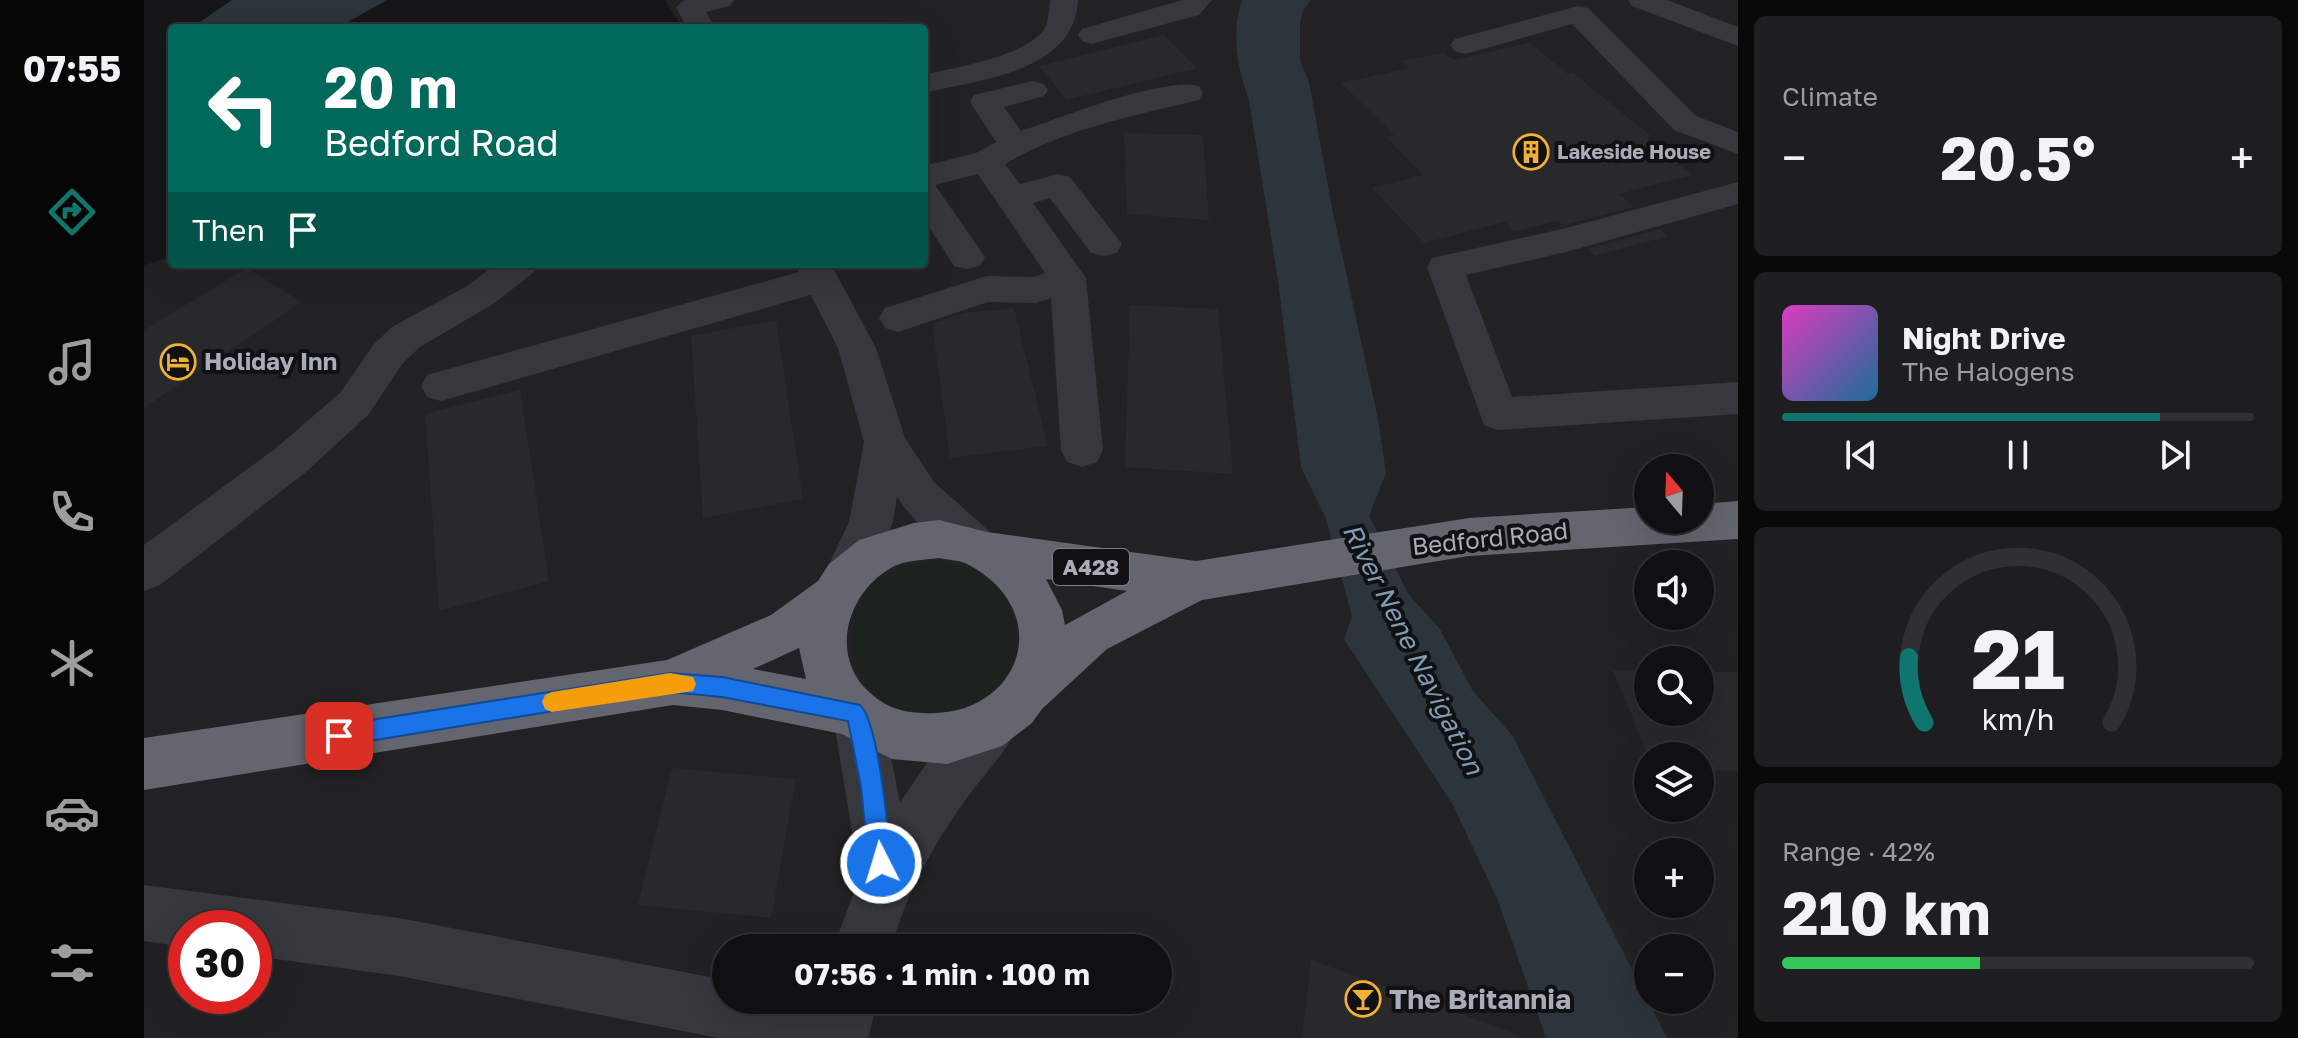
<!DOCTYPE html>
<meta charset="utf-8">
<style>
:root{--surface:#101012;--page:#1e1e20;--text:#f1f3f6;--muted:#9c9d9f;--line:#303032;--accent:#0f766e}
body{margin:0;font-family:"Golos Text",sans-serif;background:var(--page);color:var(--text);height:100vh;display:flex;flex-direction:column;font-size:30px;white-space:nowrap}
*{box-sizing:border-box;margin:0}
p{font-size:26px;color:var(--muted)}
.icon{flex:none;width:44px;height:44px;fill:none;stroke:currentColor;stroke-width:2;stroke-linecap:round;stroke-linejoin:round}
.map{position:relative;flex:1;overflow:hidden}
.drawer{display:flex;flex-direction:column;gap:16px;padding:16px;background:#09090a;width:560px}
.drawer>*{flex:none}
.top-card{position:absolute;left:24px;top:24px;width:760px;height:244px;border-radius:8px;box-shadow:0 8px 32px #0002,0 0 0 2px var(--line);background:#00695c;color:#fff;overflow:hidden}
.needle{width:52px;rotate:341deg}
.tools{position:absolute;left:1490px;top:454px;display:grid;gap:16px}
.tools a{display:grid;place-items:center;width:80px;height:80px;border-radius:50%;background:var(--surface);box-shadow:0 8px 32px #0002,0 0 0 2px var(--line);font-size:40px}
.speed{position:absolute;left:24px;top:910px;display:flex;gap:16px;font-size:40px;font-weight:700;text-align:center}
.speed>*{display:grid;place-content:center;width:104px;height:104px;border-radius:50%;background:var(--surface);box-shadow:0 8px 32px #0002,0 0 0 2px var(--line);line-height:1}
.speed .limit{border:12px solid #d22;background:#fff;color:#111}
.pin{position:absolute;display:grid;place-items:center;width:68px;height:68px;color:#fff;margin:-34px;border-radius:16px;box-shadow:0 4px 12px #0006}
.me{position:absolute;width:88px;margin:-44px;rotate:355deg;stroke-linejoin:round;filter:drop-shadow(0 0 6px #0008)}
.turn{display:flex;align-items:center;gap:28px;height:168px;padding:0 24px;font-size:36px}
.turn .icon{width:104px;height:104px;stroke-width:2.5}
.turn b{display:block;font-size:56px;line-height:68px}
.then{display:flex;align-items:center;height:76px;padding:0 24px;background:#0003;gap:16px;font-size:30px}
.big{font-size:60px;font-weight:700;line-height:1.1}
.drawer .card{flex:1;display:flex;flex-direction:column;justify-content:center;gap:12px;min-width:0;padding:0 28px;border-radius:12px;background:var(--page)}
.drawer .dial{align-items:center;gap:0}
.dial svg{height:208px;overflow:visible;fill:none;stroke:var(--line);stroke-width:7;stroke-linecap:round;text-anchor:middle}
.dial text{fill:var(--text);stroke:none}
.song{display:flex;align-items:center;gap:24px}
.cover{width:96px;height:96px;border-radius:12px;background:linear-gradient(135deg,hsl(310 70% 55%),hsl(200 70% 35%))}
.played{height:8px;border-radius:4px;background:linear-gradient(90deg,var(--accent) 80%,var(--line) 80%)}
.keys{display:flex;justify-content:space-around;direction:ltr}
.heat{display:flex;justify-content:space-between;align-items:center;font-size:44px;direction:ltr}
.charge{height:12px;border-radius:6px;background:linear-gradient(90deg,#34c759 42%,var(--line) 0)}
.trip{position:absolute;left:568px;top:934px;width:460px;height:80px;border-radius:40px;background:var(--surface);box-shadow:0 8px 32px #0002,0 0 0 2px var(--line);font-weight:700;line-height:80px;text-align:center}
main{display:flex;flex:1;min-height:0}
.menu{display:flex;flex-direction:column;width:144px;justify-content:space-around;align-items:center;background:#060607;color:var(--muted)}
.menu .icon{width:56px;height:56px}
.menu .current{color:var(--accent)}
.menu b{font-size:36px;color:var(--text)}
.map>svg:first-child{display:block}
.built{fill:#222225;fill-rule:evenodd}
.green{fill:#1c231d}
.water{fill:#2c353c}
.building{fill:#29292c}
.lines{fill:none;stroke-linecap:round;stroke-linejoin:round}
.minor{fill:#37383d;fill-rule:evenodd}
.highway{fill:#63666e;fill-rule:evenodd}
.route{fill:#1a73e8;stroke:#114b97;stroke-width:2}
.slow{fill:#f59e0b}
.labels{text-anchor:middle;stroke-width:8;stroke-linejoin:round;paint-order:stroke}
.far-poi-label{font-size:20px;font-weight:bold;fill:#a8adb8;stroke:#111113;text-anchor:start}
.shield{fill:#111113;stroke:#7b7e86;stroke-width:2}
.shield-label{font-size:22px;font-weight:bold;fill:#a8adb8}
.poi-label{font-size:24px;font-weight:bold;fill:#a8adb8;stroke:#111113;text-anchor:start}
.street-label{font-size:24px;fill:#a8adb8;stroke:#111113}
.water-label{font-size:26px;font-style:italic;fill:#7f9bb3;stroke:#111113}
.near-poi-label{font-size:28px;font-weight:bold;fill:#a8adb8;stroke:#111113;text-anchor:start}
</style>
<main>
<nav class="menu">
<b>07:55</b>
<svg class="icon current" aria-label="directions" viewBox="0 0 24 24"><path d="M12 3l9 9-9 9-9-9zM9 14v-3h6M13 9l2 2-2 2"/></svg>
<svg class="icon" aria-label="music" viewBox="0 0 24 24"><path d="M9 18V5l10-2v13"/><circle cx="6" cy="18" r="3"/><circle cx="16" cy="16" r="3"/></svg>
<svg class="icon" aria-label="phone" viewBox="0 0 24 24"><path d="M5 4h4l2 5-3 2q2 4 5 5l2-3 5 2v4C11 20 4 13 5 4z"/></svg>
<svg class="icon" aria-label="climate" viewBox="0 0 24 24"><path d="M12 3v18M4 7l16 10M4 17L20 7"/></svg>
<svg class="icon" aria-label="car" viewBox="0 0 24 24"><path d="M5 17H2v-5l4-1 3-4h7l3 4 3 1v5h-3M9 17h6M6 11h13"/><circle cx="7" cy="17" r="2"/><circle cx="17" cy="17" r="2"/></svg>
<svg class="icon" aria-label="filters" viewBox="0 0 24 24"><path d="M4 7h16M4 17h16"/><circle cx="9" cy="7" r="2"/><circle cx="15" cy="17" r="2"/></svg>
</nav>
<div class="map">
<svg width="1594" height="1038" viewBox="0 0 1594 1038">
<rect width="100%" height="100%" fill="#161618"/>
<path class="built" d="M521,0h1073v1038h-1594v-773l28,-8v7h752v-236h-242zM1504,468h52v52h-52zM1504,564h52v52h-52zM1504,660h52v52h-52zM1504,756h52v52h-52zM1504,852h52v52h-52zM42,928h68v68h-68zM582,948h432v52h-432zM1504,948h52v52h-52z"/>
<path class="green" d="M795,561c16,3 32,6 46,15 35,25 44,81 11,112 -37,35 -109,37 -136,-14 -20,-36 -6,-85 32,-103 15,-7 31,-9 47,-10z"/>
<path class="water" d="M88,0h155l-50,28h-146z
M1098,0h69l-8,10 -3,13v38l9,21 23,126 46,211 8,54 -17,43 40,79 31,34 32,61 40,45 155,303h-121l-48,-137 -45,-96 -109,-166 8,-23 -26,-97 -25,-52 -23,-187 -29,-180c-12,-33 -18,-66 -7,-100z"/>
<path class="building" d="M1020,35l33,33 -130,32 -28,-34z
M1386,43l38,31 5,-1 78,63 -6,1 47,38 -73,19 15,13 -69,18 -8,-4 -43,11 -9,-10 -81,21 -52,-55 51,-13 -37,-38 8,-2 -53,-52 69,-15 -7,-7 41,-8 9,7z
M980,133l79,2 6,85 -82,-6z
M1516,229l8,7 -73,20 -7,-7z
M103,268l55,34 -158,106v-78z
M986,305l88,4 15,165 -108,-7z
M870,308l34,138 -98,12 -18,-134 32,-11z
M632,320l27,179 -100,19 -12,-182z
M376,390l29,191 -110,30 -14,-197z
M1469,670h35v42h52v-40h38v99l-38,-1v-14h-52z
M528,768l124,11 -25,139 -133,-13z
M1167,960l206,74 -1,4h-214z"/>
<g class="lines">
<path class="minor" d="M540,0h50l-4,6 -24,6 9,16h-28l-11,-21z
M906,0h28c-3,72 -99,80 -154,93v-18c32,-8 98,-18 119,-44 6,-8 6,-22 7,-31z
M1038,0h30l-13,15 -97,26 -10,3 -10,-3 -4,-6 4,-6z
M1484,0h39l71,27v19l-106,-40z
M1434,6l10,2 108,108 42,16v22l-64,-24 -102,-106 -107,30 -10,-3 -5,-6 5,-6z
M889,81l11,3 4,6 -4,6 -40,11 17,24c39,-13 140,-54 178,-45l4,7 -4,7c-66,16 -135,29 -194,64l15,20 38,-10 12,3 52,67 -5,9 -13,3 -13,-3 -41,-55 -17,5 53,75 17,172 -6,12 -15,5 -15,-5 -6,-12 -10,-152 -15,5 -48,-1 -90,30 -13,-4 -6,-10 6,-10 102,-32 47,1 11,-4 -67,-99 -43,11 50,72 -5,9 -13,3 -13,-3 -30,-47v-53l52,-13 20,-11 -26,-40 4,-7z
M1594,182v22l-172,48 -100,23 46,122 226,-15v32l-240,16 -14,-5 -57,-158 5,-9 134,-30z
M352,264h42l-5,9 -40,31 -73,43 -18,17 -34,51 -62,57 -146,113 -16,6v-46l132,-97 64,-55 34,-49 18,-17 75,-41z
M651,264h36l45,84 29,90 29,44 55,49 6,14 -6,14c-6,2 -13,5 -18,5 -19,-3 -64,-50 -74,-67l-4,25 -31,69 -16,6 -16,-6 -7,-14 26,-55 15,-80 -26,-94 -27,-53 -370,106 -14,-4 -6,-11 6,-11 14,-4 358,-99z
M714,692l18,7 7,17 17,87c24,-35 53,-86 93,-103l18,8 7,17c-11,27 -32,47 -49,70 -35,48 -62,97 -78,153h-58l22,-58 -2,-53 -20,-121 7,-17z
M0,885l255,33 327,62v20h67l23,8 2,-8h60l-10,38h-149l-320,-62 -145,-20v-28h-68v19l-42,-6z"/>
<path class="highway" d="M1594,501v38l-269,17 -267,44 -95,49 -65,60 -10,14 -30,23 -55,18 -55,-5 -50,-25 -120,-24 -49,-5 -529,85v-52l523,-78 104,-45 47,-34 11,-17 30,-24 55,-17 25,-3 48,12 209,29 273,-43 179,-11v13h52v-16zM795,558c9,2 21,2 30,7 89,48 51,154 -46,148 -23,-1 -38,-6 -55,-22 -39,-37 -20,-99 23,-123 14,-8 33,-8 48,-10zM902,579l81,12 -62,34 -3,-15zM655,648l7,31 -53,-10z"/>
</g>
<path class="route" d="M526,673l52,4 138,28c19,17 28,128 32,158l-3,8 -8,3 -8,-3 -4,-8 -8,-76 -13,-66 -126,-24 -52,-5 -331,54 -8,-3 -3,-7 3,-8 8,-3z"/>
<path class="slow" d="M526,673l23,4 3,7 -3,7 -141,21 -7,-3 -3,-7 3,-7 7,-3z"/>
<defs>
<symbol id="building-ring" viewBox="-11 -11 22 22"><circle r="9.5" fill="#111113" stroke="#f2b134" stroke-width="1.5"/><path d="M-4-6H4V6H1V3H-1V6H-4ZM-2.5-4.3h1.7v1.8h-1.7ZM.8-4.3h1.7v1.8H.8ZM-2.5-1h1.7V.8h-1.7ZM.8-1h1.7V.8H.8Z" fill="#f2b134"/></symbol>
<symbol id="hotel-ring" viewBox="-11 -11 22 22"><circle r="9.5" fill="#111113" stroke="#f2b134" stroke-width="1.5"/><path d="M-6-4.5h1.5V1H6V5H4.5V3h-9V5H-6ZM-4 0a1.8 1.8 0 1 1 3.6 0ZM.5 0V-2.5h3Q6-2.5 6 0Z" fill="#f2b134"/></symbol>
<symbol id="bar-ring" viewBox="-11 -11 22 22"><circle r="9.5" fill="#111113" stroke="#f2b134" stroke-width="1.5"/><path d="M-6-5H6L.8 .8V4.5H3.5V6h-7V4.5H-.8V.8Z" fill="#f2b134"/></symbol>
</defs>
<g fill-rule="evenodd">
<use href="#building-ring" x="1367" y="132" width="40" height="40"/>
<use href="#hotel-ring" x="14" y="342" width="40" height="40"/>
<use href="#bar-ring" x="1199" y="979" width="40" height="40"/>
</g>
<g class="labels">
<g class="far-poi-label">
<text x="1413" y="159">Lakeside House</text>
</g>
<rect class="shield" x="909" y="549" width="76" height="36" rx="6"/>
<g class="shield-label">
<text x="947" y="575">A428</text>
</g>
<g class="poi-label">
<text x="60" y="370">Holiday Inn</text>
</g>
<g class="street-label">
<text transform="translate(1346 539) rotate(-6)" y="8">Bedford Road</text>
</g>
<g class="water-label">
<text transform="translate(1269 649) rotate(63)" y="9">River Nene Navigation</text>
</g>
<g class="near-poi-label">
<text x="1245" y="1009">The Britannia</text>
</g>
</g>
</svg>
<div class="tools">
<a><svg class="needle" viewBox="-14 -14 28 28"><path d="M0-13l5 13h-10z" fill="#e53935"/><path d="M0 13l5-13h-10z" fill="#9c9d9f"/></svg></a>
<a><svg class="icon" aria-label="sound" viewBox="0 0 24 24"><path d="M4 9h4l5-4v14l-5-4H4zM17 9q2 3 0 6"/></svg></a>
<a><svg class="icon" aria-label="search" viewBox="0 0 24 24"><circle cx="10" cy="10" r="6"/><path d="M15 15l6 6"/></svg></a>
<a><svg class="icon" aria-label="layers" viewBox="0 0 24 24"><path d="M12 4l9 5-9 5-9-5zM3 14l9 5 9-5"/></svg></a>
<a>+</a>
<a>−</a>
</div>
<div class="speed"><div class="limit">30</div></div>
<div class="pin" style="left:195px;top:736px;background:#d93025"><svg class="icon" aria-label="arrive" viewBox="0 0 24 24"><path d="M6 21V4h12l-3 4 3 4H6"/></svg></div>
<svg class="me" style="left:737px;top:863px" viewBox="-20 -20 40 40"><circle r="17" fill="#1a73e8" stroke="#fff" stroke-width="3"/><path d="M0-11L8 9 0 5-8 9z" fill="#fff"/></svg>
<div class="trip">07:56 · 1 min · 100 m</div>
<div class="top-card">
<div class="turn"><svg class="icon" aria-label="left" viewBox="0 0 24 24"><path d="M17 20v-9H6M10 6l-5 5 5 5"/></svg><div><b>20 m</b>Bedford Road</div></div>
<div class="then">Then<svg class="icon" aria-label="arrive" viewBox="0 0 24 24"><path d="M6 21V4h12l-3 4 3 4H6"/></svg></div>
</div>
</div>
<section class="drawer">
<div class="card"><p>Climate</p>
<div class="heat"><a>−</a><b class="big">20.5°</b><a>+</a></div>
</div>
<div class="card">
<div class="song"><i class="cover"></i><div><b>Night Drive</b><p>The Halogens</p></div></div>
<div class="played"></div>
<div class="keys"><svg class="icon" aria-label="previous" viewBox="0 0 24 24"><path d="M18 5L8 12l10 7zM5 5v14"/></svg><svg class="icon" aria-label="pause" viewBox="0 0 24 24"><path d="M8 5v14M16 5v14"/></svg><svg class="icon" aria-label="next" viewBox="0 0 24 24"><path d="M6 5l10 7-10 7zM19 5v14"/></svg></div>
</div>
<div class="card dial"><svg viewBox="0 0 100 80">
<path d="M14 69A42 42 0 1 1 86 69"/>
<path d="M14 69A42 42 0 0 1 8 44" stroke="#0f766e"/>
<text x="50" y="56" font-size="32" font-weight="700">21</text>
<text x="50" y="72" font-size="11">km/h</text>
</svg></div>
<div class="card"><p>Range · 42%</p><b class="big">210 km</b><div class="charge"></div></div>
</section>
</main>
